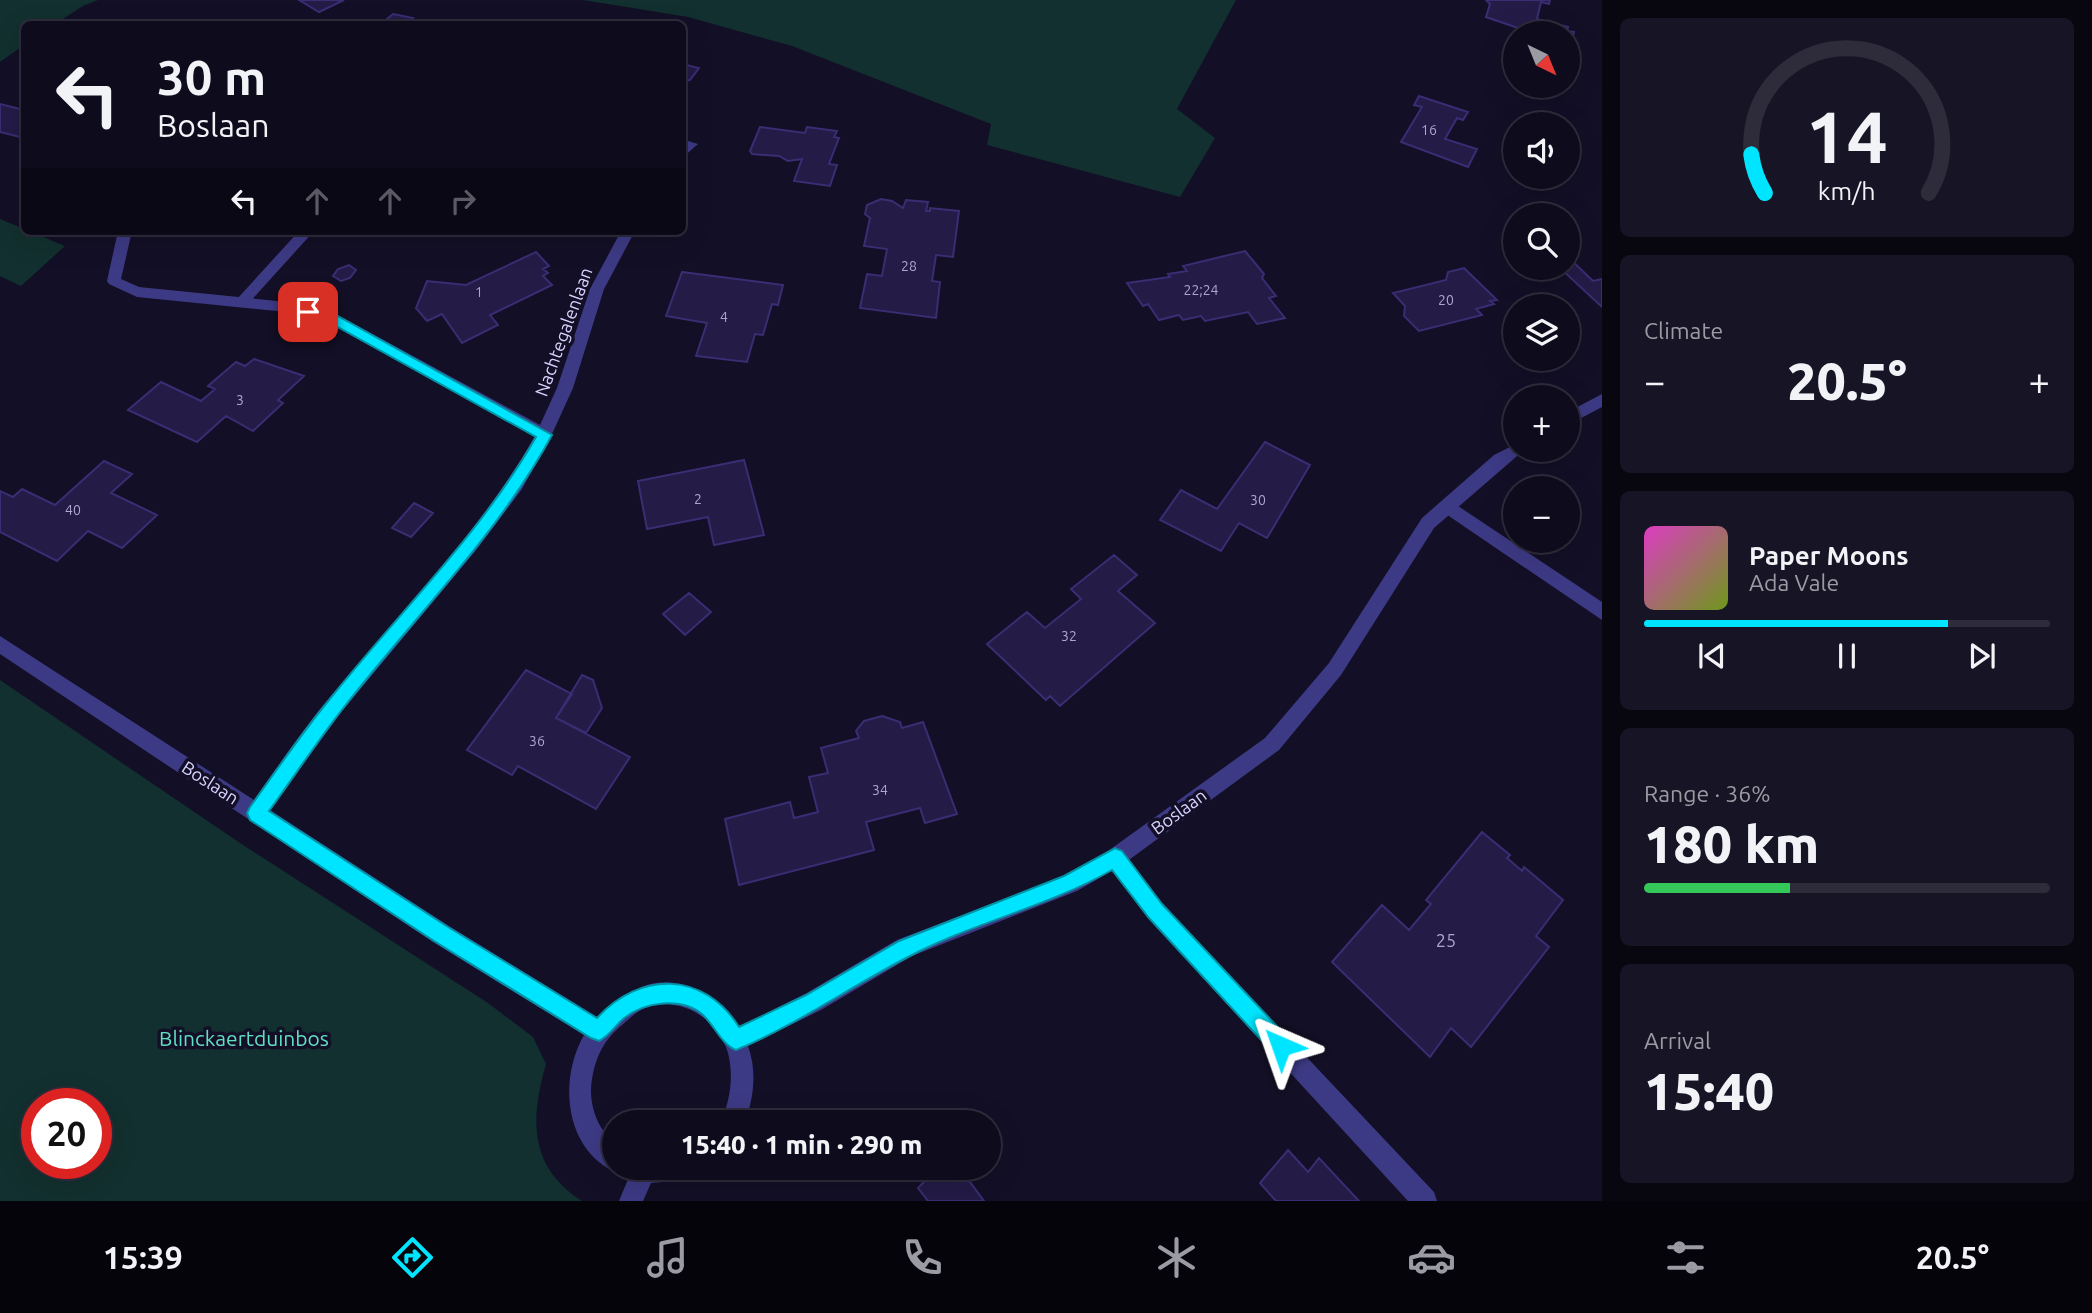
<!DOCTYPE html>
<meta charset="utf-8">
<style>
:root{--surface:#0e0b1c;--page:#171425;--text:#f1f3f6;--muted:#9b9ba3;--line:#2e2b3b;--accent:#00e5ff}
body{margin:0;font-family:Ubuntu,sans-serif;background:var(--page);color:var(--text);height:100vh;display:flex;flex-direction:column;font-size:26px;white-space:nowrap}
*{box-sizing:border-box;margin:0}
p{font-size:23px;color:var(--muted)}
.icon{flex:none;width:38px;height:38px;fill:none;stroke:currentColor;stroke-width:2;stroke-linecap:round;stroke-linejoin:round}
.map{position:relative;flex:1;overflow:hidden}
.side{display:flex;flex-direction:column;gap:18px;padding:18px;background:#08060f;width:490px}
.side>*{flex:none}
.top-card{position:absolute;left:21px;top:21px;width:665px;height:214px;border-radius:10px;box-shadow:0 7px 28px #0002,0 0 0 2px var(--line);background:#0e0b1c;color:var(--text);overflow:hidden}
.needle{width:46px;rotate:137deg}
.fabs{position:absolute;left:1503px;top:21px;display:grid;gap:14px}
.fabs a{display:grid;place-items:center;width:77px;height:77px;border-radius:50%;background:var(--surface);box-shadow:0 7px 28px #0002,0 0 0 2px var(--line);font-size:35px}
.speed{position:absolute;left:21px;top:1088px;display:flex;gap:14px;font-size:35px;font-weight:700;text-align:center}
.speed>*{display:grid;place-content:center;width:91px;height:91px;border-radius:50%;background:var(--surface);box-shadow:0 7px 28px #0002,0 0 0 2px var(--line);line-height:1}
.speed .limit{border:10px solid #d22;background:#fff;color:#111}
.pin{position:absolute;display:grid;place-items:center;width:60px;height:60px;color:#fff;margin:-30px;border-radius:14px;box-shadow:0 4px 10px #0006}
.me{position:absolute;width:77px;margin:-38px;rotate:317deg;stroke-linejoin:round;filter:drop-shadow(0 0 5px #0008)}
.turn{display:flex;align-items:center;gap:24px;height:147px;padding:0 21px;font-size:32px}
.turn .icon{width:91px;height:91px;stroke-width:2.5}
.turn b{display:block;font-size:49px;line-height:60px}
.lanes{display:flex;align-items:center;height:66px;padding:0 21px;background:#0003;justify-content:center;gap:35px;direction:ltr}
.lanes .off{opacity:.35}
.big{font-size:52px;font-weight:800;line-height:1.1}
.side .card{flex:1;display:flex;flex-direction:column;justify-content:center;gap:10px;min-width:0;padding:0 24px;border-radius:10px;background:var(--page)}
.side .dial{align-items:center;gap:0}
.dial svg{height:182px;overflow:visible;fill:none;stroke:var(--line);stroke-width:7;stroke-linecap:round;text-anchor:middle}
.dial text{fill:var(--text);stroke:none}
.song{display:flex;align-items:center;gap:21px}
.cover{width:84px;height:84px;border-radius:10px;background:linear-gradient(135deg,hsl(310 70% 55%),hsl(80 70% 35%))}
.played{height:7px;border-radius:4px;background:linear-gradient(90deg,var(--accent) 75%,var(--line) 75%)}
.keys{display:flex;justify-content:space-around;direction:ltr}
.heat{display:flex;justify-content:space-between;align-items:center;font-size:38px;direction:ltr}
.charge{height:10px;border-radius:5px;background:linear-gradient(90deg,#34c759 36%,var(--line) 0)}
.trip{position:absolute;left:602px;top:1110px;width:399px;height:70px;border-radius:35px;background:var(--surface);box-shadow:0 7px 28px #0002,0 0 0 2px var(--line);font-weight:800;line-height:70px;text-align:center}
.menu{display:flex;height:112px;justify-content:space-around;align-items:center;background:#06040b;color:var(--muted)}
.menu .icon{width:49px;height:49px}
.menu .selected{color:var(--accent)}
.menu b{font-size:32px;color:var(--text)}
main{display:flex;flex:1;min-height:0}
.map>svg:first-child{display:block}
.green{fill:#12302f;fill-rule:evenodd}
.building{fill:#241b47;stroke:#3b2d73;stroke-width:2}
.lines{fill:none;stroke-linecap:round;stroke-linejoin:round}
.service{fill:#3d3a85;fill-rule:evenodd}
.minor{fill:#3d3a85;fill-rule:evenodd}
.route{fill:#00e5ff;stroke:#0095a6;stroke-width:2}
.labels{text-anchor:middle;stroke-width:7;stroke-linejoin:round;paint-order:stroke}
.number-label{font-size:14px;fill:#aca6d1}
.street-label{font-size:18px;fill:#d9d4ff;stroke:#130f26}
.near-number-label{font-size:18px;fill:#aca6d1}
.near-park-label{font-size:21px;fill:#5fe0c0;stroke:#130f26}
</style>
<main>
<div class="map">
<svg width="1602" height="1201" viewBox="0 0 1602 1201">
<rect width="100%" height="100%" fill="#130f26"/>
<path class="green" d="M0,0h98l-15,6 -28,18h-31v21l-24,17z
M583,0h653l-59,109 38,29 -35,59 -193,-52 4,-21 -199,-78 -104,-29z
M0,219l65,27 -44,40 -21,-10z
M0,680l240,163 248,160 45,34 13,27c-16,56 -17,103 36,137h-582zM37,1104h59v60h-59z"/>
<path class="building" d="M299,0h45l-25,12z
M1486,0h64l-1,4 -8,-2 -4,17 31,8 -1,4 7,1 -3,12 -3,-1v-10h-47v-4l-35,-12 4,-13z
M393,14l20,4 -4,4 12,2h-40z
M682,64l17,4 -9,12 -8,1z
M1419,96l49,16 -5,8 -6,-2 -12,21 32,10 -9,18 -67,-25 21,-35 -8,-2z
M0,104l24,6v28l-24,-6z
M760,127l45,6 2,-6 30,4 -3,6 5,1 -10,26 8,1 -7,21 -36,-5 8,-22 -14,2 -9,-5 -27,-2 -2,-3z
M881,199l11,2 11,7 3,-8 22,2 -2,9h4v-3l29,3 -6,46 -17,-2 -4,26 8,1 -4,36 -76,-10 7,-34 15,2 5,-27 -23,-3 6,-28 -5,-4 2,-9z
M1245,251l19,23 -2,4 14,18 -7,2 16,20 -28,6 -9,-12 -43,9 -4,-5 -18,4 -4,-5 -20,5 -11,-16 -5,2 -16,-23 43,-6 -2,-3 19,-3 -4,-5z
M536,252l13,14 -6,3 5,4 -5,3 9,9 -62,30 8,10 -36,18 -20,-29 -15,7 -11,-13 11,-27 39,4z
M1568,257l25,24 9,-2v28l-42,-39h8z
M349,265l7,5 -6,8 -9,3 -8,-5 5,-7z
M1464,268l33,32 -7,1 4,3 -18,5 6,6 -63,16 -15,-15 1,-10 -12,-13 53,-13 2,-8z
M682,272l101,13 -5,20 -6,-1 -9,31 -8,-1 -8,28 -51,-6 11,-33 -41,-7z
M254,359l50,17 -26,24 5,3 -30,28 -27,-15 -29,26 -69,-32 33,-28 40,19 14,-12 -7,-3 28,-24 9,4z
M1265,442l45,23 -43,73 -28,-15 -18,28 -61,-31 21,-30 36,19z
M744,460l20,75 -50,10 -6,-28 -61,12 -9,-48z
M104,461l28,13 -21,19 46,22 -35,33 -34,-17 -31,30 -57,-29v-41l13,6 9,-8 33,16z
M414,503l19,10 -22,24 -19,-9z
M1114,555l23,20 -19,16 37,32 -95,83 -10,-10 -4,4 -59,-56 40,-32 18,16 36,-29 -10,-10z
M689,593l22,19 -26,23 -22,-21z
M526,670l46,24 -16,24 74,39 -34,52 -78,-43 -6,9 -45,-25z
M582,675l11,5 9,28 -16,25 -30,-15z
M882,716l18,6 2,6 21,-6 34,92 -32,9 -5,-15 -54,14 8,28 -135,35 -14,-66 65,-17 4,16 24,-6 -9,-35 19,-4 -7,-25 38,-10 -3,-7 8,-10z
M1482,832l28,23 -3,3 15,13 2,-4 39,33 -27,36 13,11 -78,100 -20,-19 -21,29 -98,-95 50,-57 27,25 22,-26 -5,-4z
M1288,1150l20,22 11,-14 40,43h-83l-16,-18z
M938,1167h21l25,34h-56l-10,-13z"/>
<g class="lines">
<path class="service" d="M299,231h15l-67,74h-10v-6z
M1446,498l156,104v18l-162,-110 -2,-5z
M1115,848l7,3 40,53 272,288 3,9h-29l-260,-283 -40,-53 -3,-7 3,-7z"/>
<path class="minor" d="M688,141l10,3 -16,14v-12z
M118,231h14l-11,48 18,8 148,15 47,11 206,112 17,-37 33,-99 31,-58h14l-31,58 -31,99 -21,46 -30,55 -45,60 -135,162 -72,99 179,116 148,91c16,-13 30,-25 50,-32 34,-11 76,11 92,42l66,-33 92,-54 167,-64 44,-25 157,-113 64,-75 93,-145 72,-63 22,-11v6h8l-90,78 -93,147 -62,75 -157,115 -45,26 -165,65 -91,54 -73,36c9,25 6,51 -3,76h-24c9,-22 13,-45 7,-69 -9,-33 -46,-57 -80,-46 -10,3 -18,11 -26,18 -18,15 -26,31 -30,54 -4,22 4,49 22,63v25h93l-4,8 -8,4 -44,4 -8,18h-24l10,-24c-63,-16 -73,-93 -45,-142l-151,-93 -433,-288v-18l254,164c25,-35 49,-71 76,-103 71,-85 150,-164 205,-261l-210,-115 -38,-9 -150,-15 -28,-13 -2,-3z
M1602,394v13l-34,18v-13z"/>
</g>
<path class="route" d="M308,307l26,7 218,121c-56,103 -140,184 -211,276 -25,32 -48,67 -72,100l179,116 149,91c43,-47 107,-47 142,9l67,-32 93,-54 165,-65 51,-28 7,3 40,53 127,135 3,7 -3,8 -8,3 -7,-3 -125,-136 -37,-48c-65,37 -137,52 -202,86 -59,30 -113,69 -174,94 -14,-5 -22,-25 -33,-35 -21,-19 -60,-13 -80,4 -9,8 -14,17 -24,22l-8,-3 -157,-97 -184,-121 -3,-7 3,-6c26,-36 51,-73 79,-107 70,-88 151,-165 207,-263l-211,-117 -21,-5v-6z"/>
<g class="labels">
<g class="number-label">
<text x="1429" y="135">16</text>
<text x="909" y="271">28</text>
<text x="1201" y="295">22;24</text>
<text x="479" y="297">1</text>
<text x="1446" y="305">20</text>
<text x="724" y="322">4</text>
<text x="240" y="405">3</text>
<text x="698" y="504">2</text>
<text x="1258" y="505">30</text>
<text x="73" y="515">40</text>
<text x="1069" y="641">32</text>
<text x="537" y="746">36</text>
<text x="880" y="795">34</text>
</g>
<g class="street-label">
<text transform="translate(564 332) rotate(-70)" y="6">Nachtegalenlaan</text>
<text transform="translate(210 783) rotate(33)" y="6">Boslaan</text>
<text transform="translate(1179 812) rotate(-36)" y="6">Boslaan</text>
</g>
<g class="near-number-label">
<text x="1446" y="947">25</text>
</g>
<g class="near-park-label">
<text x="244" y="1046">Blinckaertduinbos</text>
</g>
</g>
</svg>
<div class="fabs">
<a><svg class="needle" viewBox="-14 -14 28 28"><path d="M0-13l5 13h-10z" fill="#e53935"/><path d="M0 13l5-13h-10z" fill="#9b9ba3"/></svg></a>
<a><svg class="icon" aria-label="sound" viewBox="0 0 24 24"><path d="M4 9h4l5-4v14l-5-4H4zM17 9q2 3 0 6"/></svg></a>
<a><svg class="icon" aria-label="search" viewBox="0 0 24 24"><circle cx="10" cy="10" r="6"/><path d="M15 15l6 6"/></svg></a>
<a><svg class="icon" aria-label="layers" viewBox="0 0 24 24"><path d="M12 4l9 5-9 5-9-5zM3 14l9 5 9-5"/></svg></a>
<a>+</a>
<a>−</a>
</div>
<div class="speed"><div class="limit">20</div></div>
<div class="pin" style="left:308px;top:312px;background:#d93025"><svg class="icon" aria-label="arrive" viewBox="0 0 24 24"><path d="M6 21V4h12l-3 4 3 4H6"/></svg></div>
<svg class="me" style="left:1281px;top:1046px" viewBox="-20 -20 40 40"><path d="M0-17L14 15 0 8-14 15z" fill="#00e5ff" stroke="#fff" stroke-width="4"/></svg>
<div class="trip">15:40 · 1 min · 290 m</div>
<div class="top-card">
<div class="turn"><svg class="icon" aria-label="left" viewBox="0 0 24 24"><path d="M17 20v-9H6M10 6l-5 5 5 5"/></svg><div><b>30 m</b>Boslaan</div></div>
<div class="lanes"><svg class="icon" aria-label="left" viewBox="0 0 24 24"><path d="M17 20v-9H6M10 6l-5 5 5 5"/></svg><svg class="icon off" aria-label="ahead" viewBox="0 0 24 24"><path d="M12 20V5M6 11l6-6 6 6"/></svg><svg class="icon off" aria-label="ahead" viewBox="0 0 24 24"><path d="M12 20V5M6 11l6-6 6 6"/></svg><svg class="icon off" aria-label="right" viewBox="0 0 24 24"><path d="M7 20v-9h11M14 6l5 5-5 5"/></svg></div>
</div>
</div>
<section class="side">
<div class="card dial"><svg viewBox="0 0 100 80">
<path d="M14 69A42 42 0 1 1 86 69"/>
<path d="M14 69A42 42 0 0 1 8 52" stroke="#00e5ff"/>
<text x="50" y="56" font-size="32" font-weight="700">14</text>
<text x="50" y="72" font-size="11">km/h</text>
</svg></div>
<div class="card"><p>Climate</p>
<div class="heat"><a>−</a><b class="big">20.5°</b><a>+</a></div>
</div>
<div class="card">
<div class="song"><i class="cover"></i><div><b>Paper Moons</b><p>Ada Vale</p></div></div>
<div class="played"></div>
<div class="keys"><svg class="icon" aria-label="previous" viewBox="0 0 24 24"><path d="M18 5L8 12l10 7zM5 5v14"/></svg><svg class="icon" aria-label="pause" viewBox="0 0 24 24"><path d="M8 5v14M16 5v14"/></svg><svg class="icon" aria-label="next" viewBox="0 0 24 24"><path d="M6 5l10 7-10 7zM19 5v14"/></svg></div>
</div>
<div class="card"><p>Range · 36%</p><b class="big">180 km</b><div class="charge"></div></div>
<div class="card"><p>Arrival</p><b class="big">15:40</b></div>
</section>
</main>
<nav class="menu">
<b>15:39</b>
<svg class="icon selected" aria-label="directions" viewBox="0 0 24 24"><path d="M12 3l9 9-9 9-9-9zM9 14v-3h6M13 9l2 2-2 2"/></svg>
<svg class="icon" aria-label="music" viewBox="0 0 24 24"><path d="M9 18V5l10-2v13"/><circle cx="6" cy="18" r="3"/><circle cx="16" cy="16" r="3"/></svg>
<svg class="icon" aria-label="phone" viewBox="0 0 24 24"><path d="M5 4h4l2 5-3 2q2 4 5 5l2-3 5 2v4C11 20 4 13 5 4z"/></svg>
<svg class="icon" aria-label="climate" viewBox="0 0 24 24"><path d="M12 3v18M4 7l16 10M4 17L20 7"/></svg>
<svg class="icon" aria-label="car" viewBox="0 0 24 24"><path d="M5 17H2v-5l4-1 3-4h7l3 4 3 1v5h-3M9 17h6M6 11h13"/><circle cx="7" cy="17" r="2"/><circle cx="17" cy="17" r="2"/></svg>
<svg class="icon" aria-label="filters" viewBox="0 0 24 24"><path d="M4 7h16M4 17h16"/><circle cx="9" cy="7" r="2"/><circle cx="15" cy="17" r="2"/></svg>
<b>20.5°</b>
</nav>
